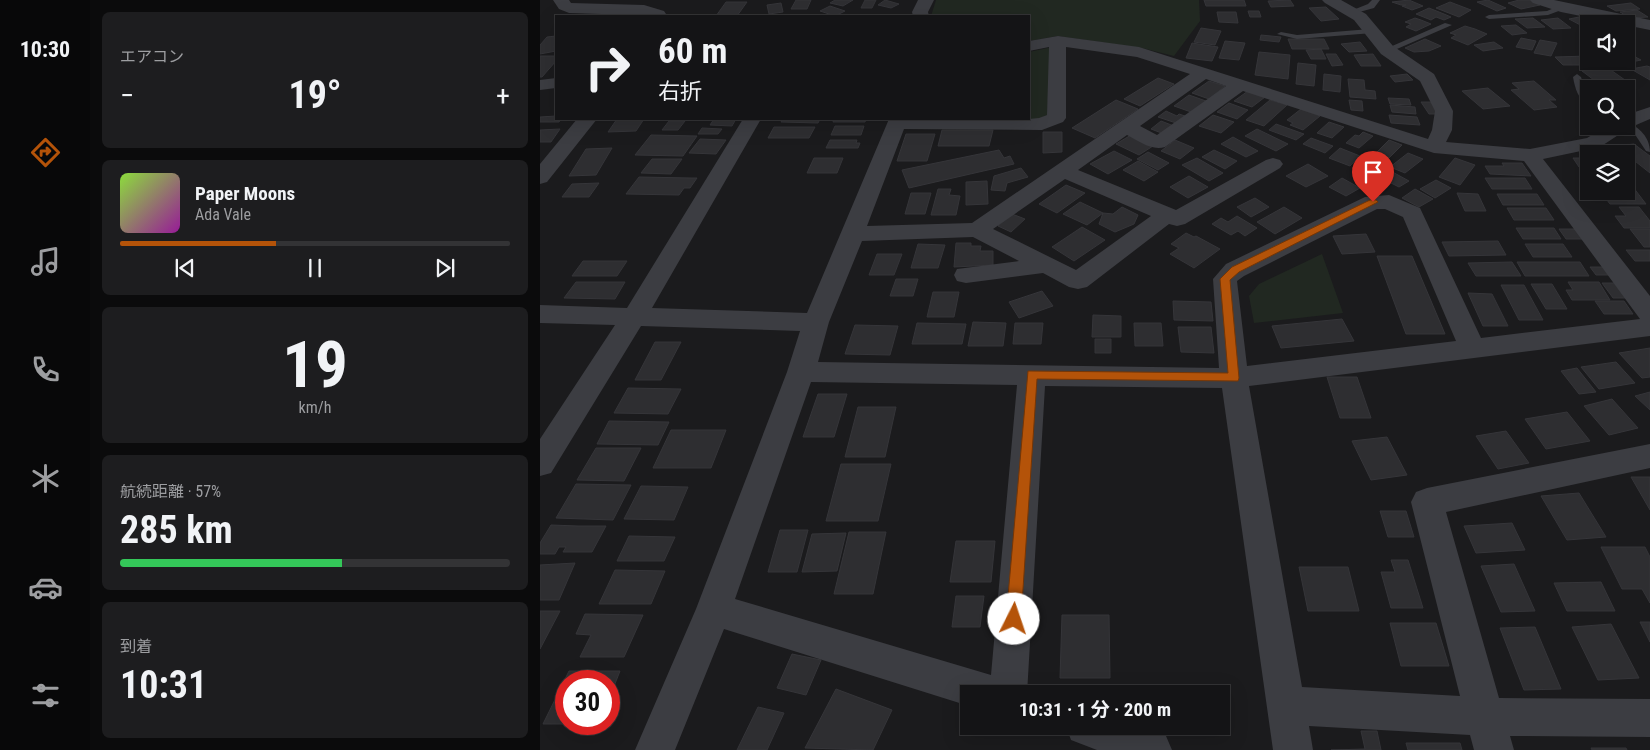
<!DOCTYPE html>
<html lang="ja">
<meta charset="utf-8">
<style>
:root{--surface:#141416;--page:#1d1d1f;--text:#f1f3f6;--muted:#9d9ea1;--line:#333335;--accent:#b45309}
body{margin:0;font-family:"Roboto Condensed","Noto Sans JP",sans-serif;background:var(--page);color:var(--text);height:100vh;display:flex;flex-direction:column;font-size:19px;white-space:nowrap}
*{box-sizing:border-box;margin:0}
p{font-size:16px;color:var(--muted)}
.icon{flex:none;width:28px;height:28px;fill:none;stroke:currentColor;stroke-width:2;stroke-linecap:round;stroke-linejoin:round}
.map{position:relative;flex:1;overflow:hidden}
.details{display:flex;flex-direction:column;gap:12px;padding:12px;background:#0b0b0c;width:450px}
.details>*{flex:none}
.top-card{position:absolute;left:15px;top:15px;width:475px;height:105px;border-radius:0px;box-shadow:0 5px 20px #0002,0 0 0 1px var(--line);background:#141416;color:var(--text);overflow:hidden}
.controls{position:absolute;left:1040px;top:15px;display:grid;gap:10px}
.controls a{display:grid;place-items:center;width:55px;height:55px;border-radius:0px;background:var(--surface);box-shadow:0 5px 20px #0002,0 0 0 1px var(--line);font-size:25px}
.speed{position:absolute;left:15px;top:670px;display:flex;gap:10px;font-size:25px;font-weight:700;text-align:center}
.speed>*{display:grid;place-content:center;width:65px;height:65px;border-radius:50%;background:var(--surface);box-shadow:0 5px 20px #0002,0 0 0 1px var(--line);line-height:1}
.speed .limit{border:8px solid #d22;background:#fff;color:#111}
.pin{position:absolute;display:grid;place-items:center;width:42px;height:42px;color:#fff;margin:-51px -21px;border-radius:50% 50% 50% 0;rotate:-45deg;box-shadow:0 0 5px #0007}
.pin .icon{rotate:45deg}
.me{position:absolute;width:55px;margin:-28px;rotate:4deg;stroke-linejoin:round;filter:drop-shadow(0 0 4px #0008)}
.turn{display:flex;align-items:center;gap:18px;height:105px;padding:0 20px;font-size:22px}
.turn .icon{width:65px;height:65px;stroke-width:2.5}
.turn b{display:block;font-size:35px;line-height:42px}
.big{font-size:38px;font-weight:700;line-height:1.1}
.details .tile{flex:1;display:flex;flex-direction:column;justify-content:center;gap:8px;min-width:0;padding:0 18px;border-radius:8px;background:var(--page)}
.details .dial{align-items:center;gap:0}
.dial b{font-size:65px;line-height:1}
.song{display:flex;align-items:center;gap:15px}
.cover{width:60px;height:60px;border-radius:8px;background:linear-gradient(135deg,hsl(90 70% 55%),hsl(300 70% 35%))}
.played{height:5px;border-radius:2px;background:linear-gradient(90deg,var(--accent) 40%,var(--line) 40%)}
.keys{display:flex;justify-content:space-around;direction:ltr}
.heat{display:flex;justify-content:space-between;align-items:center;font-size:28px;direction:ltr}
.charge{height:8px;border-radius:4px;background:linear-gradient(90deg,#34c759 57%,var(--line) 0)}
.trip{position:absolute;left:420px;top:685px;width:270px;height:50px;border-radius:0px;background:var(--surface);box-shadow:0 5px 20px #0002,0 0 0 1px var(--line);font-weight:700;line-height:50px;text-align:center}
main{display:flex;flex:1;min-height:0}
.menu{display:flex;flex-direction:column;width:90px;justify-content:space-around;align-items:center;background:#080809;color:var(--muted)}
.menu .icon{width:35px;height:35px}
.menu .selected{color:var(--accent)}
.menu b{font-size:22px;color:var(--text)}
.map>svg:first-child{display:block}
.green{fill:#212821}
.building{fill:#2e2e31;stroke:#353539}
.lines{fill:none;stroke-linecap:round;stroke-linejoin:round}
.service{fill:#3c3d42;fill-rule:evenodd}
.minor{fill:#3c3d42;fill-rule:evenodd}
.route{fill:#b45309;stroke:#753606}
</style>
<main>
<nav class="menu">
<b>10:30</b>
<svg class="icon selected" aria-label="directions" viewBox="0 0 24 24"><path d="M12 3l9 9-9 9-9-9zM9 14v-3h6M13 9l2 2-2 2"/></svg>
<svg class="icon" aria-label="music" viewBox="0 0 24 24"><path d="M9 18V5l10-2v13"/><circle cx="6" cy="18" r="3"/><circle cx="16" cy="16" r="3"/></svg>
<svg class="icon" aria-label="phone" viewBox="0 0 24 24"><path d="M5 4h4l2 5-3 2q2 4 5 5l2-3 5 2v4C11 20 4 13 5 4z"/></svg>
<svg class="icon" aria-label="climate" viewBox="0 0 24 24"><path d="M12 3v18M4 7l16 10M4 17L20 7"/></svg>
<svg class="icon" aria-label="car" viewBox="0 0 24 24"><path d="M5 17H2v-5l4-1 3-4h7l3 4 3 1v5h-3M9 17h6M6 11h13"/><circle cx="7" cy="17" r="2"/><circle cx="17" cy="17" r="2"/></svg>
<svg class="icon" aria-label="filters" viewBox="0 0 24 24"><path d="M4 7h16M4 17h16"/><circle cx="9" cy="7" r="2"/><circle cx="15" cy="17" r="2"/></svg>
</nav>
<section class="details">
<div class="tile"><p>エアコン</p>
<div class="heat"><a>−</a><b class="big">19°</b><a>+</a></div>
</div>
<div class="tile">
<div class="song"><i class="cover"></i><div><b>Paper Moons</b><p>Ada Vale</p></div></div>
<div class="played"></div>
<div class="keys"><svg class="icon" aria-label="previous" viewBox="0 0 24 24"><path d="M18 5L8 12l10 7zM5 5v14"/></svg><svg class="icon" aria-label="pause" viewBox="0 0 24 24"><path d="M8 5v14M16 5v14"/></svg><svg class="icon" aria-label="next" viewBox="0 0 24 24"><path d="M6 5l10 7-10 7zM19 5v14"/></svg></div>
</div>
<div class="tile dial"><b>19</b><p>km/h</p></div>
<div class="tile"><p>航続距離 · 57%</p><b class="big">285 km</b><div class="charge"></div></div>
<div class="tile"><p>到着</p><b class="big">10:31</b></div>
</section>
<div class="map">
<svg width="1110" height="750" viewBox="0 0 1110 750">
<rect width="100%" height="100%" fill="#1b1b1d"/>
<path class="green" d="M396,0h263l1,21 -26,35 -32,-8 -84,-12 -29,5v-25h-98z
M512,47l-5,68 -11,5 -126,-1h119v-67z
M782,254l21,59 -89,10 -5,-27 10,-12z"/>
<path class="building" d="M256,0h15l-4,9h-16z
M295,0h18l-10,6 -13,-3z
M325,0h11l-4,8h-11z
M345,0l14,4 -8,4 -13,-3z
M664,0h40l2,6h-40z
M750,0l4,6 -23,1 -3,-6z
M869,0l14,6 -11,4 -10,-4 4,-1h-5l-9,-3z
M948,0l18,8 -9,3 -20,-9z
M979,0h11l10,5 -19,4 -13,-6z
M186,2h21l-10,14h-21z
M910,2l21,8 -12,7 -23,-9z
M241,3l2,9 -14,2 -2,-9z
M1091,3l9,6 -24,2 -9,-5z
M290,6l15,5 -10,5 -15,-5z
M786,7l13,12 -18,2 -12,-13z
M889,8l15,6 7,3 -7,3 -8,-3 -5,3 -15,-6z
M1097,10l11,7 -18,1 -10,-6z
M708,11h11l2,6h-11z
M677,12h19l2,11 -19,-1z
M1044,16l13,8h-8v4h-3l-17,-9z
M875,18l6,2 10,4 -15,7 -10,-4 5,-3 -6,-2z
M993,18l12,9 -18,1 -12,-9z
M1018,18l13,10 -18,1 -12,-9z
M976,25l11,8 -15,2 -11,-9z
M925,26l10,3 12,5 -19,11 -17,-7 5,-3 -6,-2z
M661,28l20,3 -6,14 -21,-3z
M721,35l20,2 -2,5 -19,-2z
M16,36v8l-2,3h2v4l-16,3v-9l7,-8z
M981,38l15,3 -4,9 -16,-3z
M748,39h36l5,10h-37z
M885,39l16,7 -12,5 -15,1 -9,-4z
M1000,40l17,3 -6,13 -17,-3z
M685,41l20,2 -6,17 -20,-2z
M820,42l7,9 -18,1 -8,-8z
M954,42l9,6 -20,3 -9,-6z
M652,43l26,4 -6,14 -26,-3z
M781,49l5,10h-15l-5,-9z
M719,52l31,3 -2,24 -33,-4z
M1086,52l15,8 -28,6 -8,-5h21z
M786,54h10l7,11 -11,1z
M833,54l8,12h-20l-7,-11z
M0,56h16v5l-14,16h-2z
M1048,56l1,5h3l4,4h-33l-8,-8z
M758,63l18,2 -2,21 -18,-2z
M1107,66l3,1v13l-19,-11z
M1068,68l24,17 -26,4 -24,-18z
M784,74l17,2 -1,16 -17,-2z
M867,74l6,6 -18,2 -5,-6z
M618,78l16,6 -34,22 -16,-7z
M808,79l16,1 1,10 10,1 1,8 -26,-2z
M669,81l16,5 -16,13 -17,-6z
M994,81l22,19h-7l8,7 -23,3 -23,-20 8,-1 -7,-6z
M948,88l22,18 -27,3 -21,-18z
M708,91l17,6 -13,10 -18,-6z
M649,95l17,6 -15,11 -17,-6z
M848,98l21,1 2,6 -21,-1z
M576,100l22,9 -43,29 -23,-10z
M730,100l17,5 -23,21 -18,-6z
M809,100l13,1 1,10 -12,-1z
M881,102h10l8,12h-10z
M689,103l19,7 -11,9 -20,-7z
M850,105l25,2 1,7 -24,-2z
M761,109l19,7 -17,14 -13,-5 3,-2 -6,-3z
M626,111l11,5 2,-2 9,3 -9,7 -21,-7z
M673,115l21,7 -13,11 -22,-7z
M849,115l28,2 3,8 -29,-2z
M16,116v3h5l-2,3h-19v-5z
M77,119h27l-8,12 -28,1z
M174,119h22l-4,7 -22,-1z
M243,119h37l-2,4 -37,-1z
M294,119h32l-1,3h-32z
M129,121h16l-7,9h-16z
M621,121l13,5 -10,8 -13,-5z
M789,122l15,5 -12,11 -15,-5z
M736,124l28,10 -8,6 -27,-10z
M295,126h29l-3,9h-30z
M234,127h41l-6,11h-41z
M162,128l20,1 -4,5h-20z
M20,129l-9,13h-11v-12z
M717,129l31,15 -12,7 -31,-15z
M402,130h51l-4,16h-51z
M503,132h19v20l-19,1z
M823,132l10,4 -14,12 -13,-5 9,-8 4,1z
M366,134h29l-8,27h-30z
M111,135l46,1 -14,20 -48,-1z
M591,135l22,11 -14,9 -23,-11z
M693,137l25,14 -12,6 -25,-13z
M771,138l22,8 -8,7 -22,-9z
M160,139l26,1 -10,14 -27,-1z
M290,140h27l-1,3h4l-2,5h-32z
M635,140l19,8 -14,11 -19,-8z
M849,140l13,5 -15,15 -13,-5z
M1094,144l16,12v17l-34,-27z
M72,148l-16,27 -27,1 17,-27z
M800,148l20,8 -10,10 -21,-8z
M459,150l5,8 6,-2 4,8 -105,24 -7,-18z
M674,150l23,11 -12,8 -23,-12z
M574,151l18,9 -24,14 -18,-10z
M608,152l21,11 -11,7 -21,-11z
M868,153l15,6 -18,14 -15,-6z
M274,158h29l-6,15h-30z
M657,158l26,15 -14,8 -27,-16z
M830,158l14,6 -18,11 -14,-7z
M915,158l20,7 -15,20 -21,-8z
M1033,158h16v10l-10,-1z
M112,159h30l-11,15 -30,-1z
M598,161l20,11 -14,9 -21,-11z
M962,163h20l9,13 -41,-2 -5,-8h19z
M768,164l20,12 -22,11 -20,-11z
M481,168l7,9 -21,6 -2,8 -14,-1 3,-14z
M847,169l22,12 -10,6 -22,-11z
M649,176l19,11 -20,11 -18,-11z
M99,177l52,1h6l-7,10h-6l-5,7 -53,-1z
M802,178l18,10 -14,8 -17,-9z
M945,178h40l7,11h-40z
M896,180l15,8 -16,10 -15,-9z
M447,181l1,23 -22,1v-23z
M59,183l-10,14h-27l10,-13z
M526,185l19,8 -28,20 -18,-9z
M1086,187h7l13,17h-36l-10,-13h26z
M398,189h13l-2,6 11,1 -4,19h-25z
M875,189l18,10 -14,8 -17,-9z
M371,193h20l-6,21h-20z
M917,193l21,1 8,17h-21z
M957,194h40l7,11h-41z
M715,198l14,9 -18,10 -14,-10z
M540,202l23,11 -16,12 -24,-11z
M582,207l16,8 -4,9 -19,8 -16,-8 4,-11 10,1z
M744,207l18,11 -27,16 -18,-12z
M1079,207h20l11,14v7h-26l-9,-12h11z
M967,208h39l8,12h-40z
M472,214l13,5 -14,13 -13,-6z
M697,216l20,12 -12,8 -7,-5 -7,4 -19,-11 9,-6 7,4z
M542,227l23,13 -31,21 -22,-14z
M976,228h38l7,11h-38z
M1019,229h18l7,10h-18z
M1090,229h20v18h-6z
M646,233l8,4 2,-1 24,13 -26,19 -24,-14 9,-6 -8,-4z
M826,234l9,18 -33,2 -9,-18z
M958,241l8,14 -57,1 -7,-14z
M416,243h15v3h10l-1,5h13v14l-39,2z
M378,244l27,1 -7,23h-27z
M985,244h38l9,13h-39z
M1086,250h24v11h-15z
M337,254h25l-8,21h-25z
M837,256h35l33,78h-39z
M43,261h44l-10,15h-45z
M972,262l9,14h-45l-8,-13z
M977,262h63l9,14h-64z
M1050,267h16l6,8h-16z
M356,279h22l-5,17h-23z
M36,282h49l-10,17 -51,-1z
M1028,282h31l11,18h-38l-6,-10h7z
M1062,283h16l11,15h-16z
M991,284h21l15,25h-21z
M961,285h23l19,35h-24z
M502,291l11,15 -34,12 -10,-16z
M393,292h26l-5,25h-27z
M928,293l24,1 16,32h-25z
M633,301l38,1 2,19 -39,-1z
M1055,301h29l9,13h-29z
M553,315l28,1v21h-29z
M802,319l12,22 -73,7 -9,-22z
M433,322l33,1 -3,23h-35z
M377,323l49,1 -4,20h-50z
M475,323h28l-2,21h-28z
M594,323h27l2,23h-28z
M315,325l43,1 -8,29 -45,-1z
M638,327h33l3,26 -33,-1z
M555,339h16v14h-16z
M115,342h26l-20,38h-26z
M1110,348v29l-8,1 -23,-25z
M1076,362l19,21 -36,6 -18,-22z
M1037,368l19,24 -17,2 -18,-23z
M787,377h30l14,41h-31z
M88,388l53,1 -13,25 -54,-1z
M1110,392v18l-15,-14z
M278,394h29l-13,43h-31z
M1072,399l26,29 -29,7 -25,-29z
M318,407h38l-11,50h-40z
M1027,412l23,29 -44,8 -21,-30z
M69,421l60,1 -11,23 -61,-1z
M131,430h55l-15,38h-58z
M966,431l23,32 -31,6 -22,-33z
M847,437l20,38 -36,5 -19,-39z
M56,448h45l-17,33 -47,-1z
M301,464h50l-13,57h-52z
M1091,477h19v33z
M36,484l55,1 -18,35 -57,-2z
M101,486l47,1 -14,33 -50,-1z
M1039,493l27,44 -39,3 -26,-44z
M840,511h26l8,26h-26z
M972,523l13,27 -49,3 -12,-27z
M11,525l27,1h28l-14,26h-29l3,-5h-7l-4,7h-15v-11z
M240,530h28l-11,42h-29z
M309,532h37l-13,62h-39z
M306,533l-9,38 -35,1 10,-38z
M89,536l46,1 -11,24h-47z
M416,541h39l-4,41h-41z
M1061,547h44l5,10v46l-8,-14h-20z
M851,560h17l15,48h-32l-10,-36h14z
M35,563l-16,37h-19v-35z
M974,564l21,47 -34,1 -20,-46z
M759,567h49l11,44h-51z
M75,570l50,1 -14,33h-52z
M1061,582l14,29h-48l-13,-28z
M416,596h28l-4,31h-28z
M0,611h20l-20,38z
M45,614l58,1 -19,42h-44l11,-22 -15,-1z
M522,615h47l1,63h-50z
M1100,622h10v20z
M850,623h46l13,43h-48z
M1071,624l28,54 -41,2 -26,-53z
M995,627l26,62 -37,1 -24,-62z
M252,654l29,6 -15,35 -29,-7z
M29,671h51l-11,28v-18h-43v43h32h-55z
M296,689l56,21 -19,40 -68,-2z
M218,707l26,6 -17,37h-30z
M821,731h16l4,19h-50l34,-1z
M866,743h54l2,7h-54z
M1051,748h35l1,2h-35z"/>
<g class="lines">
<path class="service" d="M832,0h8l-6,8 -22,6 -4,-2 20,-8z
M1021,5h3v4l-16,6 -59,4 -4,-2 4,-2 58,-4z
M905,23l7,2 -62,27 -7,-2z
M830,29l4,2 -1,2 -76,6 -20,-5 4,-2 16,3z
M1037,74l4,3c3,10 8,18 8,28 -11,-5 -14,-17 -16,-28z
M1086,122c14,5 24,16 24,30l-4,-1 -10,-15 -13,-9 3,-1z"/>
<path class="minor" d="M13,0h16l2,3 73,2 20,6 2,3 -1,2 -96,-3 -10,-4z
M378,0h16l-6,12 1,4h-16l-1,-4z
M782,0h19l25,14 27,32 41,28 19,37 -1,19 -6,12 84,7 57,-11 20,-12h19v-11l24,-8v12l-21,9 -29,19 -57,12 107,137v40l-401,50 53,301 158,9 -49,-194 5,-10 11,-4 223,-44v24l-204,44 53,186 151,1v38l-140,-1 4,14h-40l-4,-15 -161,-9 4,24h-40l-51,-362 -177,-2 -18,308h-58v12l-245,-77 -49,121h-40l61,-141 91,-237 13,-41 -159,-5 -90,147 -11,3v-37l75,-114 -75,-2v-18l87,3 116,-189h18l-109,189 155,5 82,-194h140l10,-1 8,-3 2,-68 -20,4v-10l29,-5 81,11 289,92 4,-9 3,-19 -15,-30 -39,-27 -27,-34 -29,-17zM526,47l71,10 53,17 -218,149 -105,3 37,-97 138,1 21,-8 3,-4zM666,79l20,7 -69,49 -17,-9zM703,91l191,62 90,8 116,158 -159,19 -61,-130 -31,-13 -24,2 -139,67 -13,15 6,89 -401,-6 11,-40 33,-81 111,-4 46,24 -62,8 -3,6 3,6 9,2 77,-10 26,14 9,2 9,-2 82,-63 8,2 8,-2 95,-56 3,-4 -3,-4 -7,-2 -7,2 -90,50 -98,-40 49,-35c12,6 24,16 38,12zM525,179l86,37 -75,54 -83,-41zM837,209h8l18,8 53,124 -209,25 -10,-85 7,-5zM271,382l206,3 -26,290 -256,-76z
M990,0h24l96,20v10l-89,-18 -28,-9z
M16,78v10l-16,2v-10z
M37,119h20l-50,63 -7,2v-20z
M526,726h75l25,10 6,14h-75l-26,-10z"/>
</g>
<path class="route" d="M830,200h6l2,2 -139,70 -9,8 9,98 -1,3 -201,-2 -16,240 -2,5 -5,2 -5,-2 -3,-5 22,-248 200,2 -8,-94 12,-12z"/>
</svg>
<div class="controls">
<a><svg class="icon" aria-label="sound" viewBox="0 0 24 24"><path d="M4 9h4l5-4v14l-5-4H4zM17 9q2 3 0 6"/></svg></a>
<a><svg class="icon" aria-label="search" viewBox="0 0 24 24"><circle cx="10" cy="10" r="6"/><path d="M15 15l6 6"/></svg></a>
<a><svg class="icon" aria-label="layers" viewBox="0 0 24 24"><path d="M12 4l9 5-9 5-9-5zM3 14l9 5 9-5"/></svg></a>
</div>
<div class="speed"><div class="limit">30</div></div>
<div class="pin" style="left:833px;top:202px;background:#d93025"><svg class="icon" aria-label="arrive" viewBox="0 0 24 24"><path d="M6 21V4h12l-3 4 3 4H6"/></svg></div>
<svg class="me" style="left:474px;top:619px" viewBox="-20 -20 40 40"><circle r="19" fill="#fff"/><path d="M0-13L10 11 0 6-10 11z" fill="#b45309"/></svg>
<div class="trip">10:31 · 1 分 · 200 m</div>
<div class="top-card">
<div class="turn"><svg class="icon" aria-label="right" viewBox="0 0 24 24"><path d="M7 20v-9h11M14 6l5 5-5 5"/></svg><div><b>60 m</b>右折</div></div>
</div>
</div>
</main>
